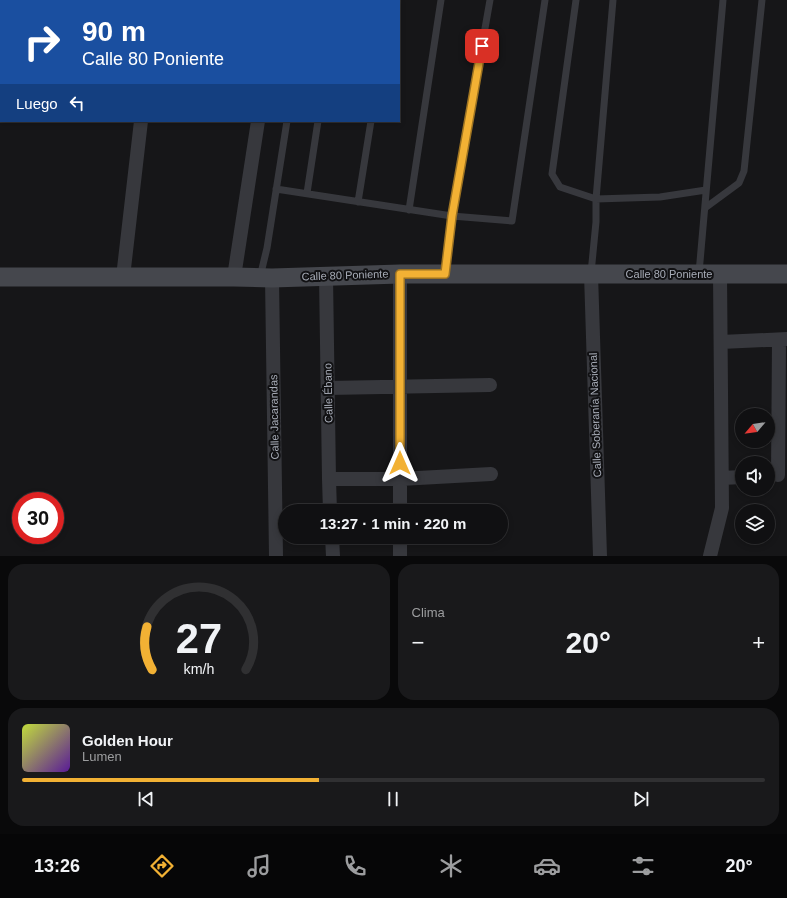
<!DOCTYPE html>
<html lang="es">
<meta charset="utf-8">
<style>
:root{--surface:#101012;--page:#19191b;--text:#f1f3f6;--muted:#9c9d9f;--line:#303032;--accent:#f2b134}
body{margin:0;font-family:Arial,sans-serif;background:var(--page);color:var(--text);height:100vh;display:flex;flex-direction:column;font-size:15px;white-space:nowrap}
*{box-sizing:border-box;margin:0}
p{font-size:13px;color:var(--muted)}
.icon{flex:none;width:22px;height:22px;fill:none;stroke:currentColor;stroke-width:2;stroke-linecap:round;stroke-linejoin:round}
.map{position:relative;height:556px;overflow:hidden}
.details{display:flex;flex-direction:column;gap:8px;padding:8px;background:#09090a;flex:1}
.details>*{flex:none}
.banner{position:absolute;left:0px;top:0px;width:400px;height:122px;box-shadow:0 2px 6px #0003,0 0 0 1px var(--line);background:#1a4fa0;color:#fff;overflow:hidden}
.needle{width:26px;rotate:241deg}
.tools{position:absolute;left:735px;top:408px;display:grid;gap:8px}
.tools a{display:grid;place-items:center;width:40px;height:40px;border-radius:50%;background:var(--surface);box-shadow:0 2px 6px #0003,0 0 0 1px var(--line);font-size:20px}
.speed{position:absolute;left:12px;top:492px;display:flex;gap:8px;font-size:20px;font-weight:700;text-align:center}
.speed>*{display:grid;place-content:center;width:52px;height:52px;border-radius:50%;background:var(--surface);box-shadow:0 2px 6px #0003,0 0 0 1px var(--line);line-height:1}
.speed .limit{border:6px solid #d22;background:#fff;color:#111}
.pin{position:absolute;display:grid;place-items:center;width:34px;height:34px;color:#fff;margin:-17px;border-radius:8px;box-shadow:0 2px 6px #0006}
.me{position:absolute;width:44px;margin:-22px;rotate:0deg;stroke-linejoin:round;filter:drop-shadow(0 0 3px #0008)}
.turn{display:flex;align-items:center;gap:14px;height:84px;padding:0 16px;font-size:18px}
.turn .icon{width:52px;height:52px;stroke-width:2.5}
.turn b{display:block;font-size:28px;line-height:34px}
.then{display:flex;align-items:center;height:38px;padding:0 16px;background:#0003;gap:8px;font-size:15px}
.big{font-size:30px;font-weight:700;line-height:1.1}
.details .tile{flex:1;display:flex;flex-direction:column;justify-content:center;gap:6px;min-width:0;padding:0 14px;border-radius:16px;background:var(--page)}
.details .dial{align-items:center;gap:0}
.dial svg{height:104px;overflow:visible;fill:none;stroke:var(--line);stroke-width:7;stroke-linecap:round;text-anchor:middle}
.dial text{fill:var(--text);stroke:none}
.song{display:flex;align-items:center;gap:12px}
.cover{width:48px;height:48px;border-radius:6px;background:linear-gradient(135deg,hsl(70 70% 55%),hsl(270 70% 35%))}
.played{height:4px;border-radius:2px;background:linear-gradient(90deg,var(--accent) 40%,var(--line) 40%)}
.keys{display:flex;justify-content:space-around;direction:ltr}
.heat{display:flex;justify-content:space-between;align-items:center;font-size:22px;direction:ltr}
.details .tiles{flex:1;display:grid;gap:8px;grid-template-columns:1fr 1fr}
.tile:last-child{grid-column:span 2}
.trip{position:absolute;left:278px;top:504px;width:230px;height:40px;border-radius:20px;background:var(--surface);box-shadow:0 2px 6px #0003,0 0 0 1px var(--line);font-weight:700;line-height:40px;text-align:center}
.menu{display:flex;height:64px;justify-content:space-around;align-items:center;background:#060607;color:var(--muted)}
.menu .icon{width:28px;height:28px}
.menu .active{color:var(--accent)}
.menu b{font-size:18px;color:var(--text)}
.map>svg:first-child{display:block}
.lines{fill:none;stroke-linecap:round;stroke-linejoin:round}
.lane{stroke:#37383d;stroke-width:7}
.street{stroke:#37383d;stroke-width:14}
.secondary{stroke:#45474d;stroke-width:19}
.route-casing{stroke:#9d7322;stroke-width:10}
.route{stroke:#f2b134;stroke-width:7}
.labels{text-anchor:middle;stroke-width:4;stroke-linejoin:round;paint-order:stroke}
.street-label{font-size:11px;fill:#a8adb8;stroke:#111113}
</style>
<div class="map">
<svg width="787" height="556" viewBox="0 0 787 556">
<rect width="100%" height="100%" fill="#161618"/>
<g class="lines">
<path class="lane" d="M576,0l-24,174 8,13 36,12 64,-2 46,-7
M309,1l1,-1
M336,1l1,-1
M389,1l1,-1
M276,189l176,27 60,5 33,-221
M307,193l11,-72
M358,202l13,-81
M705,208l34,-25 5,-12 18,-171
M409,210l32,-210
M591,273l5,-51v-23l17,-199
M699,273l24,-273
M445,274l7,-58 38,-216
M260,277l7,-29 20,-127"/>
<path class="street" d="M155,1v-1
M277,1v-1
M400,274v237
M591,274l9,282
M326,276l3,203 1,32
M123,277l18,-156
M234,277l24,-156
M272,278l4,278
M721,342l66,-3
M328,388l162,-3
M778,475l1,-135
M722,478l20,-1
M329,479h71l91,-5
M332,537l1,19
M400,537v19
M710,556l12,-48 -2,-234"/>
<path class="secondary" d="M0,277h234l38,1 128,-4h387"/>
</g>
<g class="lines">
<defs>
<path id="route" d="M400,463v-189h45l7,-58 30,-170"/>
</defs>
<use href="#route" class="route-casing"/>
<use href="#route" class="route"/>
</g>
<g class="labels">
<g class="street-label">
<text x="669" y="278">Calle 80 Poniente</text>
<text transform="translate(345 275) rotate(-2)" y="4">Calle 80 Poniente</text>
<text transform="translate(328 393) rotate(-91)" y="4">Calle Ébano</text>
<text transform="translate(595 415) rotate(-92)" y="4">Calle Soberanía Nacional</text>
<text transform="translate(274 417) rotate(-91)" y="4">Calle Jacarandas</text>
</g>
</g>
</svg>
<div class="tools">
<a><svg class="needle" viewBox="-14 -14 28 28"><path d="M0-13l5 13h-10z" fill="#e53935"/><path d="M0 13l5-13h-10z" fill="#9c9d9f"/></svg></a>
<a><svg class="icon" aria-label="sound" viewBox="0 0 24 24"><path d="M4 9h4l5-4v14l-5-4H4zM17 9q2 3 0 6"/></svg></a>
<a><svg class="icon" aria-label="layers" viewBox="0 0 24 24"><path d="M12 4l9 5-9 5-9-5zM3 14l9 5 9-5"/></svg></a>
</div>
<div class="speed"><div class="limit">30</div></div>
<div class="pin" style="left:482px;top:46px;background:#d93025"><svg class="icon" aria-label="arrive" viewBox="0 0 24 24"><path d="M6 21V4h12l-3 4 3 4H6"/></svg></div>
<svg class="me" style="left:400px;top:463px" viewBox="-20 -20 40 40"><path d="M0-17L14 15 0 8-14 15z" fill="#f2b134" stroke="#fff" stroke-width="4"/></svg>
<div class="trip">13:27 · 1 min · 220 m</div>
<div class="banner">
<div class="turn"><svg class="icon" aria-label="right" viewBox="0 0 24 24"><path d="M7 20v-9h11M14 6l5 5-5 5"/></svg><div><b>90 m</b>Calle 80 Poniente</div></div>
<div class="then">Luego<svg class="icon" aria-label="left" viewBox="0 0 24 24"><path d="M17 20v-9H6M10 6l-5 5 5 5"/></svg></div>
</div>
</div>
<section class="details">
<div class="tiles">
<div class="tile dial"><svg viewBox="0 0 100 80">
<path d="M14 69A42 42 0 1 1 86 69"/>
<path d="M14 69A42 42 0 0 1 10 36" stroke="#f2b134"/>
<text x="50" y="56" font-size="32" font-weight="700">27</text>
<text x="50" y="72" font-size="11">km/h</text>
</svg></div>
<div class="tile"><p>Clima</p>
<div class="heat"><a>−</a><b class="big">20°</b><a>+</a></div>
</div>
<div class="tile">
<div class="song"><i class="cover"></i><div><b>Golden Hour</b><p>Lumen</p></div></div>
<div class="played"></div>
<div class="keys"><svg class="icon" aria-label="previous" viewBox="0 0 24 24"><path d="M18 5L8 12l10 7zM5 5v14"/></svg><svg class="icon" aria-label="pause" viewBox="0 0 24 24"><path d="M8 5v14M16 5v14"/></svg><svg class="icon" aria-label="next" viewBox="0 0 24 24"><path d="M6 5l10 7-10 7zM19 5v14"/></svg></div>
</div>
</div>
</section>
<nav class="menu">
<b>13:26</b>
<svg class="icon active" aria-label="directions" viewBox="0 0 24 24"><path d="M12 3l9 9-9 9-9-9zM9 14v-3h6M13 9l2 2-2 2"/></svg>
<svg class="icon" aria-label="music" viewBox="0 0 24 24"><path d="M9 18V5l10-2v13"/><circle cx="6" cy="18" r="3"/><circle cx="16" cy="16" r="3"/></svg>
<svg class="icon" aria-label="phone" viewBox="0 0 24 24"><path d="M5 4h4l2 5-3 2q2 4 5 5l2-3 5 2v4C11 20 4 13 5 4z"/></svg>
<svg class="icon" aria-label="climate" viewBox="0 0 24 24"><path d="M12 3v18M4 7l16 10M4 17L20 7"/></svg>
<svg class="icon" aria-label="car" viewBox="0 0 24 24"><path d="M5 17H2v-5l4-1 3-4h7l3 4 3 1v5h-3M9 17h6M6 11h13"/><circle cx="7" cy="17" r="2"/><circle cx="17" cy="17" r="2"/></svg>
<svg class="icon" aria-label="filters" viewBox="0 0 24 24"><path d="M4 7h16M4 17h16"/><circle cx="9" cy="7" r="2"/><circle cx="15" cy="17" r="2"/></svg>
<b>20°</b>
</nav>
